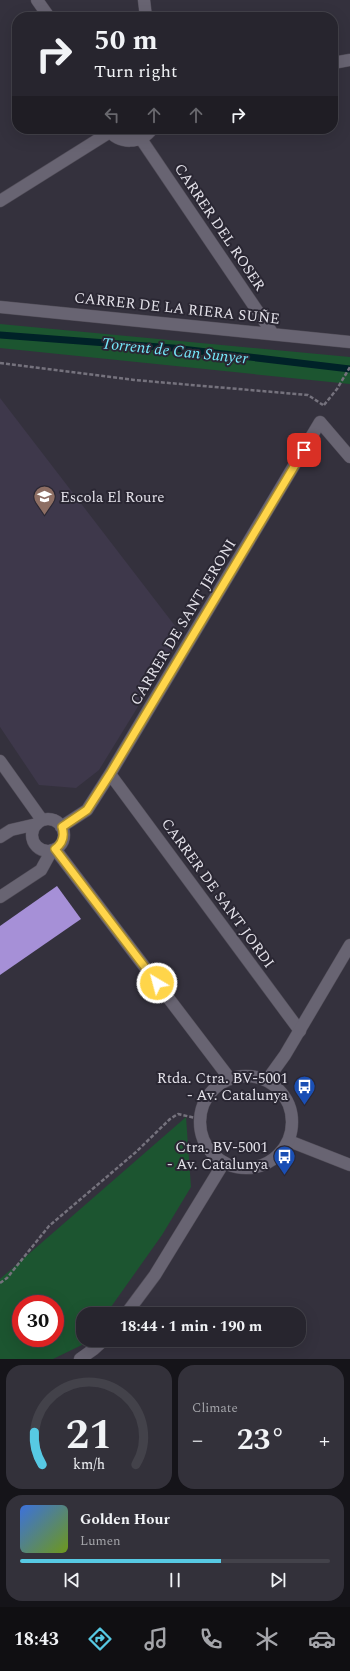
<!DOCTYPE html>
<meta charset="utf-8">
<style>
:root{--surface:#27252e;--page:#33313a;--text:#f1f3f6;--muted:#a4a5aa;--line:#43424a;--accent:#57c9e3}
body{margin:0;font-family:Spectral,serif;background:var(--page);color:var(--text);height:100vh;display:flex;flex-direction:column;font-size:15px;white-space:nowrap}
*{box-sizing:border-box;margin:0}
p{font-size:13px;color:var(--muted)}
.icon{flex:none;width:22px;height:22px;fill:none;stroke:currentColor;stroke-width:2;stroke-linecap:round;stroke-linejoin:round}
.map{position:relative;height:1359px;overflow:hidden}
.side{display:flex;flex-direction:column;gap:6px;padding:6px;background:#151419;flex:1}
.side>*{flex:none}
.top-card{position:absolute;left:12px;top:12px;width:326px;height:122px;border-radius:16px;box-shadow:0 4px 16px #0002,0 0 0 1px var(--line);background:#27252e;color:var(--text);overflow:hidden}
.speed{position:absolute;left:12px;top:1295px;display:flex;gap:8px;font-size:20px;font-weight:700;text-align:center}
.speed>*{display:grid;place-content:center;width:52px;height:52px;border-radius:50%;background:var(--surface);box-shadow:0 4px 16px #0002,0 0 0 1px var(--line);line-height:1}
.speed .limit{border:6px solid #d22;background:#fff;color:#111}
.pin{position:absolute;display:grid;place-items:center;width:34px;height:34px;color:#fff;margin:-17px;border-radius:8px;box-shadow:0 2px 6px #0006}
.me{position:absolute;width:44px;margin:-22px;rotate:323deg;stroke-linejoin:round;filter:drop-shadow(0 0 3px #0008)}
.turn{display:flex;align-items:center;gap:14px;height:84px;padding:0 16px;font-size:18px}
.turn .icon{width:52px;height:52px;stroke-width:2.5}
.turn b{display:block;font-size:28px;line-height:34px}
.lanes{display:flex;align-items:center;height:38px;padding:0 16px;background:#0003;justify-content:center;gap:20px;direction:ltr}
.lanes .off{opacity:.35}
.big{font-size:30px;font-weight:700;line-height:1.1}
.side .card{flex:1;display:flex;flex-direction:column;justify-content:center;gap:6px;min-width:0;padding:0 14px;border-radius:16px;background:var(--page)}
.side .dial{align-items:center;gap:0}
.dial svg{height:104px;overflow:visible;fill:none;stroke:var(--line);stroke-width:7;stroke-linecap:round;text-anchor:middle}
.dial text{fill:var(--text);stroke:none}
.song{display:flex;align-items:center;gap:12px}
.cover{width:48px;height:48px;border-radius:6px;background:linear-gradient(135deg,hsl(220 70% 55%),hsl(80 70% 35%))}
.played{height:4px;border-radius:2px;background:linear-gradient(90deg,var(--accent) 65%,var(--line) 65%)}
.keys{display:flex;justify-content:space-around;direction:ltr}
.heat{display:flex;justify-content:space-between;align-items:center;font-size:22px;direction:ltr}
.side .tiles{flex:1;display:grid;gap:6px;grid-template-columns:1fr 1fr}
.card:last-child{grid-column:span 2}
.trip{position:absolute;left:76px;top:1307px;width:230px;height:40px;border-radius:16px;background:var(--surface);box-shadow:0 4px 16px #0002,0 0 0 1px var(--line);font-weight:700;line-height:40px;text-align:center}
.tab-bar{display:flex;height:64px;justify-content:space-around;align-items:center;background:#100f12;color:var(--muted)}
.tab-bar .icon{width:28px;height:28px}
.tab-bar .current{color:var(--accent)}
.tab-bar b{font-size:18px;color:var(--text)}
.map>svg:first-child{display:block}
.built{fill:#3e384b}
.green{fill:#1c5530;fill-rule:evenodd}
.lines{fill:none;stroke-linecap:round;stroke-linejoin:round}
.stream{stroke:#002228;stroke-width:7}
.building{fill:#a690d7}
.street-casing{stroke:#504c57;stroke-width:13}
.secondary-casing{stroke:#504c57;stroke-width:13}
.path{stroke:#75727d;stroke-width:2.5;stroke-dasharray:4 2;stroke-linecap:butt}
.street{stroke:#686472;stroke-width:12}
.secondary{stroke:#686472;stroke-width:12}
.route-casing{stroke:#a68a30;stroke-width:10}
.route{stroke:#ffd54a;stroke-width:7}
.labels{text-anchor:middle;stroke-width:4;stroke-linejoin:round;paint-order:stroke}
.street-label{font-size:15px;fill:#e3e1e9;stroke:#2a2733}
.poi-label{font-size:15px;fill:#e3e1e9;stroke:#2a2733;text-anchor:end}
.water-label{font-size:16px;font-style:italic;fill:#75e9fc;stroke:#2a2733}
</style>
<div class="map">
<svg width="350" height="1359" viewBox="0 0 350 1359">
<rect width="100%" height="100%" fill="#34313d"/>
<path class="built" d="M0,398l182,237 -83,135 -23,18 -37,-3 -39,-58z"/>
<path class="green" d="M0,324l350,33v27l-350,-36z
M186,1117l5,70 -29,48 -56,79h-23v26h5l-2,3 -33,16h-53v-80zM21,1304h34v34h-34z"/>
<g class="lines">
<path class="stream" d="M0,335l173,13 177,21"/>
</g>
<path class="building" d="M57,886l24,33 -81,56v-49z"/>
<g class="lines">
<defs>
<path id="street" d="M37,0l12,17
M144,0l2,17
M333,63l17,-3
M108,129c10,16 34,15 44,0
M141,139l132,195
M0,201l110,-69
M0,307l350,35
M0,761l42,59
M110,774l190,257
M32 835a16 16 0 1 1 32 0a16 16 0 1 1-32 0Z
M61,827l26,-17 23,-36 210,-352 30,35
M0,837l11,-7 26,-6
M55,849l175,230
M0,897l41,-27 11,-20
M289,1141l61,24"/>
<path id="secondary" d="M200 1122a46 46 0 1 1 92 0a46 46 0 1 1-92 0Z
M267,1080l18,-25 65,-110
M126,1314l29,-39 68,-111
M80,1359l14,-10 10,-9"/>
</defs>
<use href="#street" class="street-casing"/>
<use href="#secondary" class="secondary-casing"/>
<path class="path" d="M0,363l134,17 174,15 15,10
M324,405l13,-16 13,-22
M0,1283l7,-5 42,-52 87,-74 34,-33 8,-5 22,5"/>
<use href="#street" class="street"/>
<use href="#secondary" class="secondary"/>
</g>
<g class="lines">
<defs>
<path id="route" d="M157,983l-102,-134c8,-6 10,-13 7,-22l25,-17 23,-36 194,-324"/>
</defs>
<use href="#route" class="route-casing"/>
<use href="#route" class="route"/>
</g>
<defs>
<symbol id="school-pin" viewBox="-11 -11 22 30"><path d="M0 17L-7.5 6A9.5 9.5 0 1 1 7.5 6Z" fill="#8d6e63" stroke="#2a2733"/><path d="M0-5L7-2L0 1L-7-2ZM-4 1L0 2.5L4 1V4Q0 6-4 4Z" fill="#fff"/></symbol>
<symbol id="bus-pin" viewBox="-11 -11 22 30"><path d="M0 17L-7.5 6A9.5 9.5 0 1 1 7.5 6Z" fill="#1a4fb4" stroke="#2a2733"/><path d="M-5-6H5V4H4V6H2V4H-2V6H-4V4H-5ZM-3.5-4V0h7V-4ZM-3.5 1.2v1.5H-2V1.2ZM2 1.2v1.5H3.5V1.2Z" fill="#fff"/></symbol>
</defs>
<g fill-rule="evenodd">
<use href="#school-pin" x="32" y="484" width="25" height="34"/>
<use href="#bus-pin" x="292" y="1074" width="25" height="34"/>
<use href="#bus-pin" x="272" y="1144" width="25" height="34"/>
</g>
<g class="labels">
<g class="street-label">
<text transform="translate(220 227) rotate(56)" y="5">CARRER DEL ROSER</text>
<text transform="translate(177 308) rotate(6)" y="5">CARRER DE LA RIERA SUÑE</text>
<text transform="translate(183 622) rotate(-59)" y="5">CARRER DE SANT JERONI</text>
<text transform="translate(218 893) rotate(54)" y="5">CARRER DE SANT JORDI</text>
</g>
<g class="poi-label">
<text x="60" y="502" text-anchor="start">Escola El Roure</text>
<text x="288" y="1083">Rtda. Ctra. BV-5001<tspan x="288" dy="17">- Av. Catalunya</tspan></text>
<text x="268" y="1152">Ctra. BV-5001<tspan x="268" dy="17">- Av. Catalunya</tspan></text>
</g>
<g class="water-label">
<text transform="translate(175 350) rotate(6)" y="6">Torrent de Can Sunyer</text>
</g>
</g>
</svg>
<div class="speed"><div class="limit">30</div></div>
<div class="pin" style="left:304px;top:450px;background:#d93025"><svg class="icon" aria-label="arrive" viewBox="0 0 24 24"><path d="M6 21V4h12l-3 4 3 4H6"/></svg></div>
<svg class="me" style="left:157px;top:983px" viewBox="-20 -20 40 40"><circle r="17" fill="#ffd54a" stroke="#fff" stroke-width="3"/><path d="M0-11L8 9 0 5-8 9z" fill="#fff"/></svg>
<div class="trip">18:44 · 1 min · 190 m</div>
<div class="top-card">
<div class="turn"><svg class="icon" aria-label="right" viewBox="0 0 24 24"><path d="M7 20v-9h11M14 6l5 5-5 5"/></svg><div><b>50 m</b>Turn right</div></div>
<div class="lanes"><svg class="icon off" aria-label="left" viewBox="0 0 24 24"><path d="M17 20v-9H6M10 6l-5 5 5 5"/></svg><svg class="icon off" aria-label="ahead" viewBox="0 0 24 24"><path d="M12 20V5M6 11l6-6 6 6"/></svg><svg class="icon off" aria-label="ahead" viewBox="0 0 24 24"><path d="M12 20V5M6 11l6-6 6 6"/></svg><svg class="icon" aria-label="right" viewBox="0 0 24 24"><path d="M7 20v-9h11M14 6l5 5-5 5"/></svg></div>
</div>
</div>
<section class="side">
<div class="tiles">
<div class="card dial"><svg viewBox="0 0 100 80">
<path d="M14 69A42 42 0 1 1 86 69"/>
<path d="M14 69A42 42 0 0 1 8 44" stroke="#57c9e3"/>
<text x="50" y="56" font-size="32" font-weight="700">21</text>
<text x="50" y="72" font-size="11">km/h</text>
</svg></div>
<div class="card"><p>Climate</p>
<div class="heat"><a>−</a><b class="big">23°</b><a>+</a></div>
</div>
<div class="card">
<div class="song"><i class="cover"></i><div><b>Golden Hour</b><p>Lumen</p></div></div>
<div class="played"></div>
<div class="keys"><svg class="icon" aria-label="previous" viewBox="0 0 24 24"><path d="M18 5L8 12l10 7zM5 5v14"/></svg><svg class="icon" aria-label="pause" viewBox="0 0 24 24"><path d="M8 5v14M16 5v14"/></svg><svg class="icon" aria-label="next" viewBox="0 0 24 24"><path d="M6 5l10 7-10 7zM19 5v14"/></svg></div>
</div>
</div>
</section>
<nav class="tab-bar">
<b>18:43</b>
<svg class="icon current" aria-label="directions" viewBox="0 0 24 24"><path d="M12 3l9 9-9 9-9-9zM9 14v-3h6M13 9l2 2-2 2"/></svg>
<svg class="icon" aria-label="music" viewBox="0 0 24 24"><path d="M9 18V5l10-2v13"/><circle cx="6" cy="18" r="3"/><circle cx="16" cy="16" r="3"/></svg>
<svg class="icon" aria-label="phone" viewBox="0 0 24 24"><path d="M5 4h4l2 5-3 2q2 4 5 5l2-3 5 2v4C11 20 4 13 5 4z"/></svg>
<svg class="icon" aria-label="climate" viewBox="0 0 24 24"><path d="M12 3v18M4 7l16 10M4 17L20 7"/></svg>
<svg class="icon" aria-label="car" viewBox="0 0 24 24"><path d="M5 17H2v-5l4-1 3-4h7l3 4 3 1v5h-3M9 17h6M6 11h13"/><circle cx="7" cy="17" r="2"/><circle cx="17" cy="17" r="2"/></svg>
</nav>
